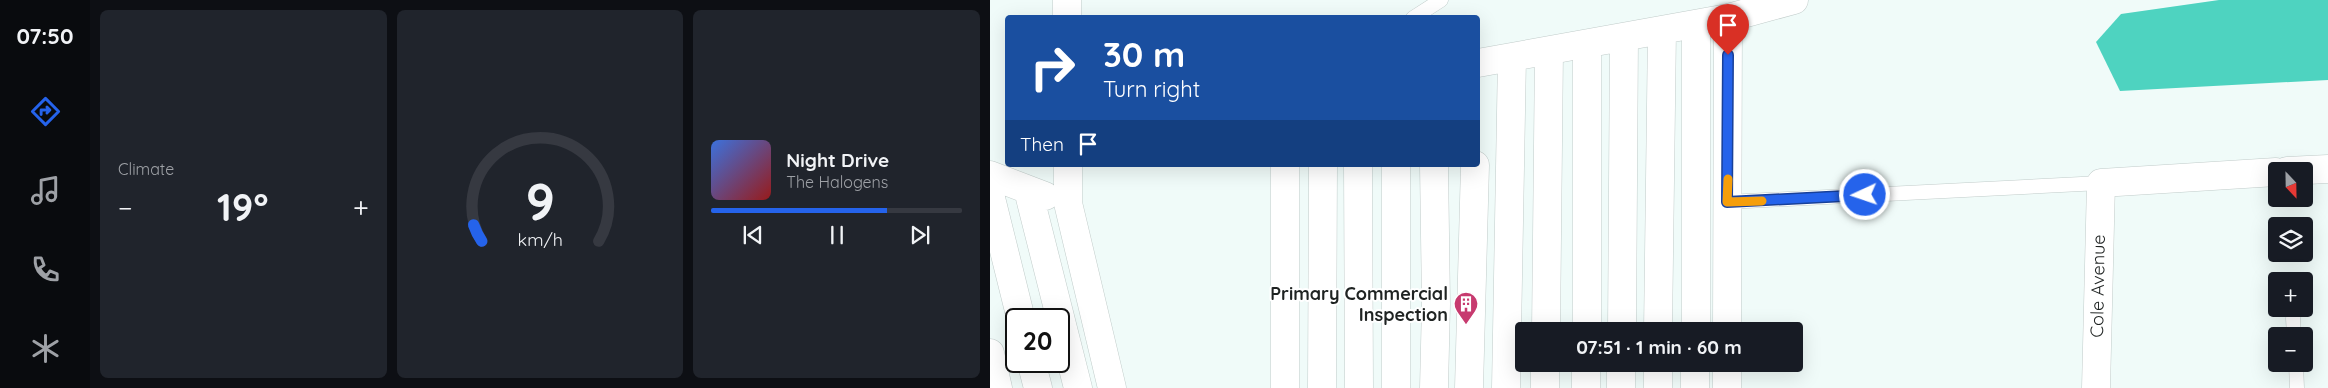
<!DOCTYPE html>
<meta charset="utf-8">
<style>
:root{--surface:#171b24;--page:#20242c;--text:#f1f3f6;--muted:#9ea1a6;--line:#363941;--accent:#2563eb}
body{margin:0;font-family:Quicksand,sans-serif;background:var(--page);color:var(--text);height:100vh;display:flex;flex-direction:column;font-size:19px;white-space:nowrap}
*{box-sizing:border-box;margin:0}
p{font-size:16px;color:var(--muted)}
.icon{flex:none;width:28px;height:28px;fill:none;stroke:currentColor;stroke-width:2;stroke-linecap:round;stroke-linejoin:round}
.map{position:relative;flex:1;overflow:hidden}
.panel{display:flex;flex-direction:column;gap:10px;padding:10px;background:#0d0f14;width:900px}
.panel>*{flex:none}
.hud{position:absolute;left:15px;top:15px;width:475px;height:152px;border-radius:5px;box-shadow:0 5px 20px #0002;background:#1a4fa0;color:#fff;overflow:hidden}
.needle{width:32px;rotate:158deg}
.buttons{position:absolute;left:1278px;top:162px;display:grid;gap:10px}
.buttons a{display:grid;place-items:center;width:45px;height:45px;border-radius:5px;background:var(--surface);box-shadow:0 5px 20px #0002;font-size:25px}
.speed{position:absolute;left:15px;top:308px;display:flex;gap:10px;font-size:25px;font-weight:700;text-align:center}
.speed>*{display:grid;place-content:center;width:65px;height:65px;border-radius:50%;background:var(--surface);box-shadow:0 5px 20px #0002;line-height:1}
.speed .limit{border:2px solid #111;border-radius:8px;background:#fff;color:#111}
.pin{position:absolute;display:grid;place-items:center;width:42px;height:42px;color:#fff;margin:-51px -21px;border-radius:50% 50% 50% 0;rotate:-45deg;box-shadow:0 0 5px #0007}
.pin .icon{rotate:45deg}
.me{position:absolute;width:55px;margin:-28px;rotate:267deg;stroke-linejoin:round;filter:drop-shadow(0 0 4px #0008)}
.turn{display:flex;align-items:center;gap:18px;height:105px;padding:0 15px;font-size:22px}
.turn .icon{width:65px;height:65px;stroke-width:2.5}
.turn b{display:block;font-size:35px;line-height:42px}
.then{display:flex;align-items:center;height:48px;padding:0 15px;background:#0003;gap:10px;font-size:19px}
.big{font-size:38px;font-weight:700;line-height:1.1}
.panel .tile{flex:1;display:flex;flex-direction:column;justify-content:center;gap:8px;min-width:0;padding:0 18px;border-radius:8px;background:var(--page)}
.panel .dial{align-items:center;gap:0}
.dial svg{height:130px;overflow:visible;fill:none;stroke:var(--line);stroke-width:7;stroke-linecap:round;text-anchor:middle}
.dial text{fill:var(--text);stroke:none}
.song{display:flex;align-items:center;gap:15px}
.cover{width:60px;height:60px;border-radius:8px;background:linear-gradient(135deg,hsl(220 70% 55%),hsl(0 70% 35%))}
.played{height:5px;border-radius:2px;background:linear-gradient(90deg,var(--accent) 70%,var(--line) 70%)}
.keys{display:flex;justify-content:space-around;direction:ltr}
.heat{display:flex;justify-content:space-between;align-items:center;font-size:28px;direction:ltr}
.panel .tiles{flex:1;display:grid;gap:10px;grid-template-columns:repeat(3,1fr)}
.trip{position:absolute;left:525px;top:322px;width:288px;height:50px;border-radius:5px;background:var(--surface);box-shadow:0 5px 20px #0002;font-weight:700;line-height:50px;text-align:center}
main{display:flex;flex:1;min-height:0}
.menu{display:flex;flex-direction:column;width:90px;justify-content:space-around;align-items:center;background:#090b0e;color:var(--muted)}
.menu .icon{width:35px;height:35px}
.menu .active{color:var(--accent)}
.menu b{font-size:22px;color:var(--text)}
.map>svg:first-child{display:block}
.water{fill:#4ed3c0}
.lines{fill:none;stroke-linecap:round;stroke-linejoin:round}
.lane-casing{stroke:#c1ccca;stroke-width:15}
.street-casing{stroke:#c1ccca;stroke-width:29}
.highway-casing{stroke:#c1ccca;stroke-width:29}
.lane{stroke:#fff;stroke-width:14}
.street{stroke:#fff;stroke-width:28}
.highway{stroke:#fff;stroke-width:28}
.route-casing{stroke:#184099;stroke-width:12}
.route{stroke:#2563eb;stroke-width:9}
.slow{stroke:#f59e0b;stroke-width:9}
.labels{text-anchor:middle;stroke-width:4;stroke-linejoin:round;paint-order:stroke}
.street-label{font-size:18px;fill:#1f2322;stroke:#fff}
.poi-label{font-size:18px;font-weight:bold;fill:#1f2322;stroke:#fff;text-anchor:end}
</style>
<main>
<nav class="menu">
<b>07:50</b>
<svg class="icon active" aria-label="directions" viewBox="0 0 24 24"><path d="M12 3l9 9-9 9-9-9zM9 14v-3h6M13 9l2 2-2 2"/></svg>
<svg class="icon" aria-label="music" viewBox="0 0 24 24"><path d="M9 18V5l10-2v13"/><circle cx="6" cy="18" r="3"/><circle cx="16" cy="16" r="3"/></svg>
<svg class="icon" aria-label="phone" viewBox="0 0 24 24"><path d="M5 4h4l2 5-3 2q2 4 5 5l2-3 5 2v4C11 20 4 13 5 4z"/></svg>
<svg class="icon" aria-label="climate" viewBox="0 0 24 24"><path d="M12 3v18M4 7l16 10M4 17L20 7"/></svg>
</nav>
<section class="panel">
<div class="tiles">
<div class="tile"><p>Climate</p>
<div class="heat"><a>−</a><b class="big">19°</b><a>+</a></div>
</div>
<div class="tile dial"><svg viewBox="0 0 100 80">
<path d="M14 69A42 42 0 1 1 86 69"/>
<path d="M14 69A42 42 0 0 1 9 59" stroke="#2563eb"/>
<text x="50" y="56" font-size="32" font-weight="700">9</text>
<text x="50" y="72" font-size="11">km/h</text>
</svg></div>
<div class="tile">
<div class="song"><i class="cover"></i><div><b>Night Drive</b><p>The Halogens</p></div></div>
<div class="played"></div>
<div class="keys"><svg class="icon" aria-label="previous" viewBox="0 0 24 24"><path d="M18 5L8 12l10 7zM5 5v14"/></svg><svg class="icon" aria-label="pause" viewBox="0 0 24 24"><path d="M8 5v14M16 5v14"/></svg><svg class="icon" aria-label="next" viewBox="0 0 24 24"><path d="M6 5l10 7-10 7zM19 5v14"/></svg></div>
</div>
</div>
</section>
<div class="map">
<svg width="1338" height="388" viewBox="0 0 1338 388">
<rect width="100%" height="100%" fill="#f0fbf9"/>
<path class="water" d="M1229,0h109v80l-208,11 -24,-49 25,-28z"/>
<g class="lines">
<defs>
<path id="lane" d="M423,18l28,-18
M737,202l374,-19
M1303,318l1,18
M1306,364l1,24"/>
<path id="street" d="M1297,171l41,-2
M1106,388l5,-205 175,-11"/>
<path id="highway" d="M77,0v18
M706,24v307
M597,44v287
M488,63l250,-45 66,-18
M78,165v38l44,185
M295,165v223
M368,165l1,223
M406,165v223
M0,175l55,21
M38,190l50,198
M0,194l31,125
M556,331l3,-280
M632,331l2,-294
M668,331l4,-301
M737,331l1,-313
M0,353l8,35
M41,361l7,27
M332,388l1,-223
M444,388l2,-84 -2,-139
M479,388l6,-223
M516,388l6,-331
M555,388v-24
M596,388v-24
M631,388v-24
M668,388v-24
M705,388v-24
M737,388v-24"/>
</defs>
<use href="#lane" class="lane-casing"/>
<use href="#street" class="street-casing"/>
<use href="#highway" class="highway-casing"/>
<use href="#lane" class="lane"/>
<use href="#street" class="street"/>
<use href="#highway" class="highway"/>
</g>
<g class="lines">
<defs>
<path id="route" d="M738,55l-1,147 138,-7"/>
</defs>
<use href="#route" class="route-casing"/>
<use href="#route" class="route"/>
<path class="slow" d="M738,179l-1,23 35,-1"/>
</g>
<defs>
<symbol id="building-pin" viewBox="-11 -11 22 30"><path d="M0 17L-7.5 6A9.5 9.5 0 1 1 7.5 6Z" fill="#c73b6f" stroke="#fff"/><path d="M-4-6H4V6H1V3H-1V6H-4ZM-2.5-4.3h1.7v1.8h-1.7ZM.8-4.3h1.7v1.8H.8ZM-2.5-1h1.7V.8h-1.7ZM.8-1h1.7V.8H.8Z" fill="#fff"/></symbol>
</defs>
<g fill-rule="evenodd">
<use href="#building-pin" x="462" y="290" width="28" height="38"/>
</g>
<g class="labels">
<g class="street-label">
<text transform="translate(1108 286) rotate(-89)" y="6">Cole Avenue</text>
</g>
<g class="poi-label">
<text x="458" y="300">Primary Commercial<tspan x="458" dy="21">Inspection</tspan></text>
</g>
</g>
</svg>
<div class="buttons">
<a><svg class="needle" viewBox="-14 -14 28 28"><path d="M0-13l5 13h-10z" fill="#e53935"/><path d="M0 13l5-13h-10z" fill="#9ea1a6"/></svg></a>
<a><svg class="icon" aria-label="layers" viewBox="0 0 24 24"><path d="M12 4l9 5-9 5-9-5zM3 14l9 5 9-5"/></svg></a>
<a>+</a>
<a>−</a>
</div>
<div class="speed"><div class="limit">20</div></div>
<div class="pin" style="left:738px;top:55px;background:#d93025"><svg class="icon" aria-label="arrive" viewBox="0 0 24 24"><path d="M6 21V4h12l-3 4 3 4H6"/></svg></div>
<svg class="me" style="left:875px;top:195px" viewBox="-20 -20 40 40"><circle r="17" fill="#2563eb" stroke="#fff" stroke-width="3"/><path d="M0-11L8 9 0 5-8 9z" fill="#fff"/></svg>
<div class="trip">07:51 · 1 min · 60 m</div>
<div class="hud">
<div class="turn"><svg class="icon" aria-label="right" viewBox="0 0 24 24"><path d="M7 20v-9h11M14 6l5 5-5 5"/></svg><div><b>30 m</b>Turn right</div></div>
<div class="then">Then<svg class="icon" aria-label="arrive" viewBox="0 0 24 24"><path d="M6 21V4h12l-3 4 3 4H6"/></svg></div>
</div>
</div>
</main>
